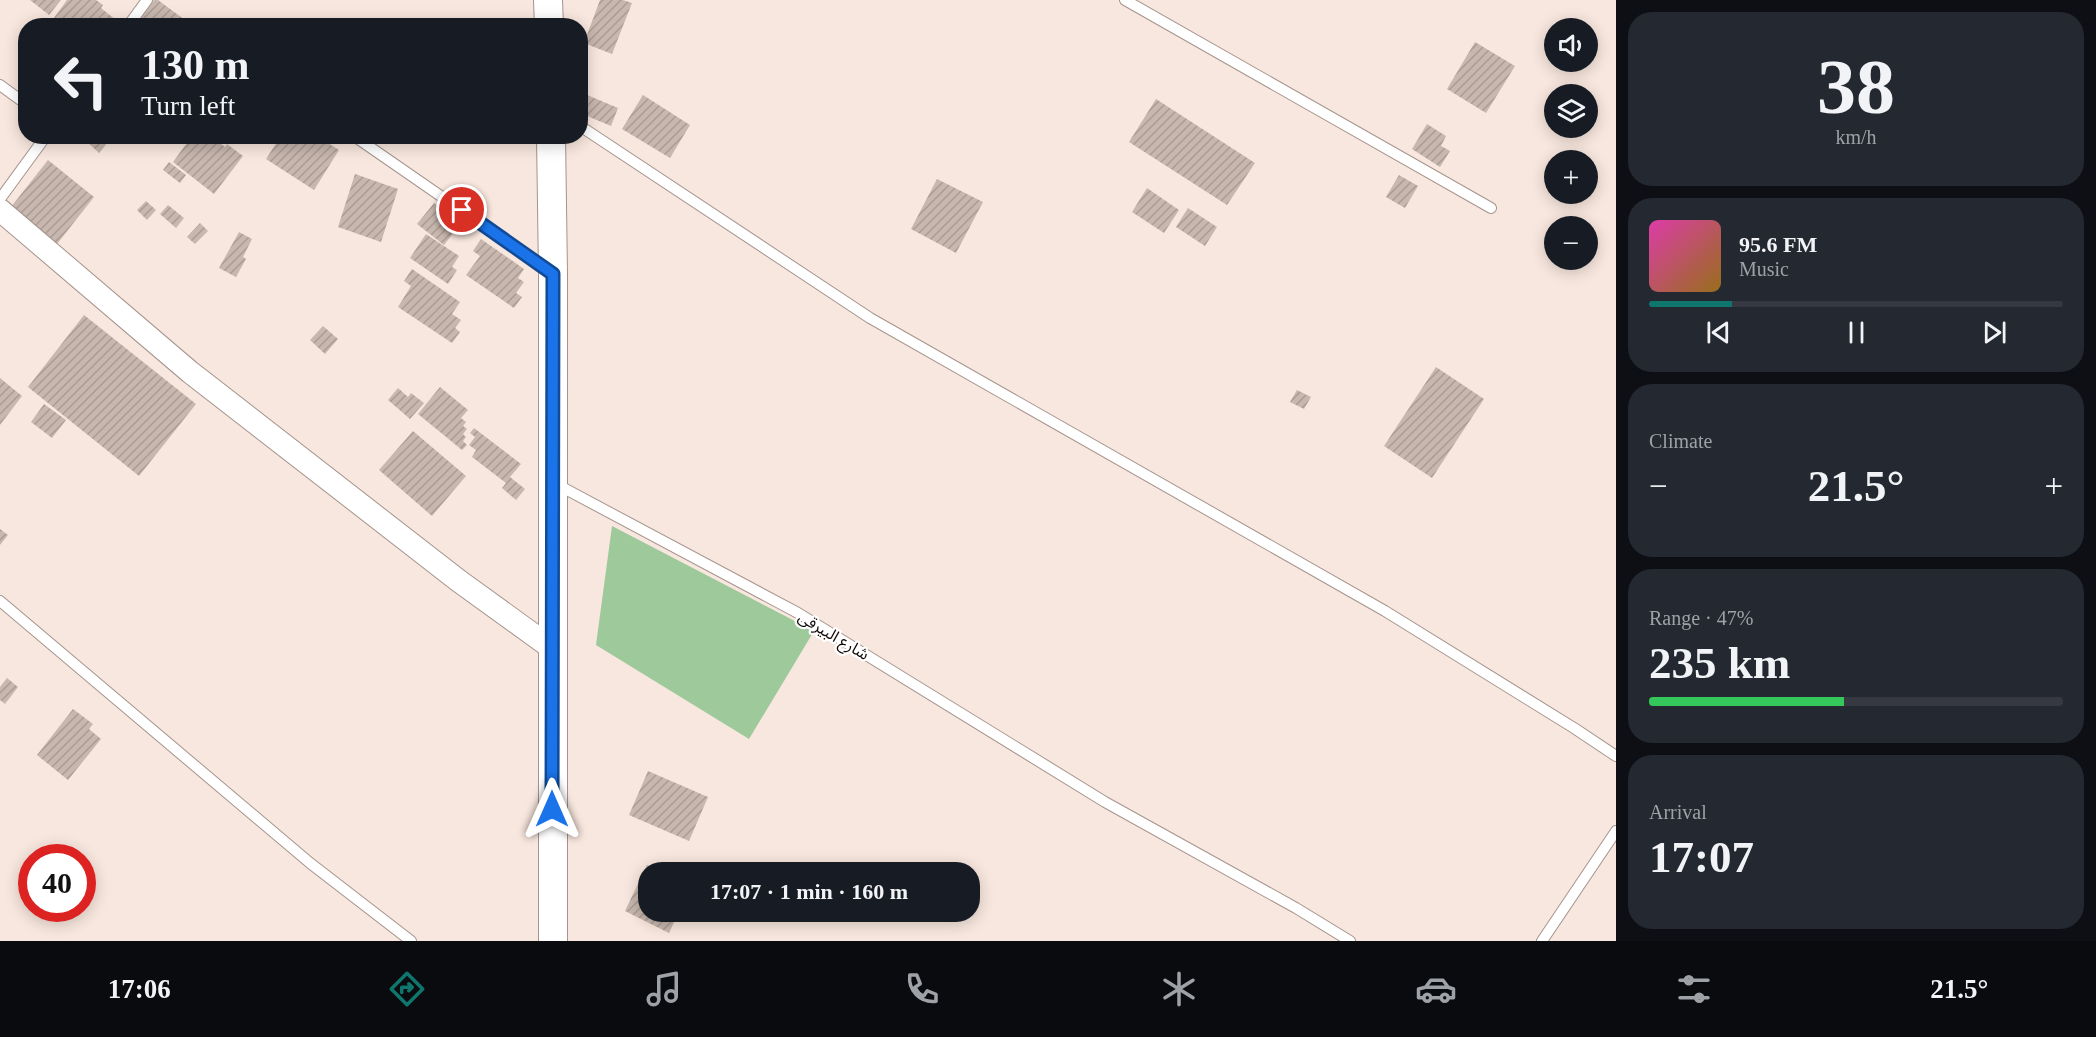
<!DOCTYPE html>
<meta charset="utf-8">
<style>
:root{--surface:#171b24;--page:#242831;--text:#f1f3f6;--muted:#9ea1a6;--line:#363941;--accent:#0f766e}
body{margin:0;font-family:"Times New Roman","Noto Sans Arabic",serif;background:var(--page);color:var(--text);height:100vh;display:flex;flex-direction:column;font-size:22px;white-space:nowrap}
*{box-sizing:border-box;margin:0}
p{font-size:20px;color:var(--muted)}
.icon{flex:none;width:33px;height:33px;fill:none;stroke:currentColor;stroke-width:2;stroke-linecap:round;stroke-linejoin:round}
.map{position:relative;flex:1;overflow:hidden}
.drawer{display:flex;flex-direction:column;gap:12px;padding:12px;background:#0d0f14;width:480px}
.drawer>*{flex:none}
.top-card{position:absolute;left:18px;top:18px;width:570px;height:126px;border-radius:24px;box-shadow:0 3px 15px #0003;background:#171b24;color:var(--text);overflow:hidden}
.controls{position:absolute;left:1544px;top:18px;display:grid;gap:12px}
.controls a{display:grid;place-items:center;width:54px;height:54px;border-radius:50%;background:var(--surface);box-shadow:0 3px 15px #0003;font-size:30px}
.speed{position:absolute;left:18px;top:844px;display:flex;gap:12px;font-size:30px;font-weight:700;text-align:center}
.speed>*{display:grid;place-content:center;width:78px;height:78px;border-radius:50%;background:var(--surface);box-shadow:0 3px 15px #0003;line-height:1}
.speed .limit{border:9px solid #d22;background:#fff;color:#111}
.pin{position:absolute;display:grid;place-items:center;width:51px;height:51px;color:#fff;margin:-26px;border:3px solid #fff;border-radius:50%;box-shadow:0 2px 6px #0007}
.me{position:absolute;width:66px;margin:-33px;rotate:0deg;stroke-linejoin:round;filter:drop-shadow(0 0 4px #0008)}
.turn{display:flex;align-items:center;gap:21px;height:126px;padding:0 24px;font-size:27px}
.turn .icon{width:78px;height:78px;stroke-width:2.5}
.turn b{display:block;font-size:42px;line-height:51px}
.big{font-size:45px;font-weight:700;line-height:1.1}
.drawer .tile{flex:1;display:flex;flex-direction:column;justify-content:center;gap:9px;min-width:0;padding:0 21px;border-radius:24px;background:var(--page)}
.drawer .dial{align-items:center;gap:0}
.dial b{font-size:78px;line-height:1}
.song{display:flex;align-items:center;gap:18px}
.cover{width:72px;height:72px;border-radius:9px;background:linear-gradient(135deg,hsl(320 70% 55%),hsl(40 70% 35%))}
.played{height:6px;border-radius:3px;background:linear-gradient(90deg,var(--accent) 20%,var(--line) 20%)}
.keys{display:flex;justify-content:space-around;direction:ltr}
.heat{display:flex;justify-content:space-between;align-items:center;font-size:33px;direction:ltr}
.charge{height:9px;border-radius:4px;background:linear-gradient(90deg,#34c759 47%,var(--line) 0)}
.trip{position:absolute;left:638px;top:862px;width:342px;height:60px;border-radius:24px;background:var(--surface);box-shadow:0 3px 15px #0003;font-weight:700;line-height:60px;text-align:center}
.tab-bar{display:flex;height:96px;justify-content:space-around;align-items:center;background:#090b0e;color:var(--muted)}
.tab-bar .icon{width:42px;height:42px}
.tab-bar .current{color:var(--accent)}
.tab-bar b{font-size:27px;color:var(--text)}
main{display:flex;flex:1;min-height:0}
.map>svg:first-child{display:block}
.green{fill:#9dc99b}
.building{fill:url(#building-hatch)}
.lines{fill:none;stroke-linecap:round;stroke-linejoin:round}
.service-casing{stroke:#a4948c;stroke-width:12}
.minor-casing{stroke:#a4948c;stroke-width:24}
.tertiary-casing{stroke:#a4948c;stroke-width:30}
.service{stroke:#fff;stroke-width:10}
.minor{stroke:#fff;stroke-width:22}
.tertiary{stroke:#fff;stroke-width:28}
.route-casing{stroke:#114b97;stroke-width:15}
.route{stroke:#1a73e8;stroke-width:10}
.labels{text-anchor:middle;stroke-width:4.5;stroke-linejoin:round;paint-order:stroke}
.street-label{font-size:16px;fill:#100b08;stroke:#fff}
</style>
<main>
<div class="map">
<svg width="1616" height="941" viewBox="0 0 1616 941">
<defs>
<pattern id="building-hatch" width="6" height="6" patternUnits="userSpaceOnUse" patternTransform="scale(1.5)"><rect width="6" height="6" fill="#c7b7ae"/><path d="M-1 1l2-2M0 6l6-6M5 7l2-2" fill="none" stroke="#aa9c94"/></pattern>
</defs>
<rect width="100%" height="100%" fill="#f8e7de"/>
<path class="green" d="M612,526l202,105 -65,108 -153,-94z"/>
<path class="building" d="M30,0h31l-12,15z
M67,0h29l7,5 -2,3 15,12 -4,6h-57l-4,-4z
M154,0h4l35,26h-58z
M600,0h23l9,3 -20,51 -28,-11z
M1475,42l40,24 -29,47 -39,-24z
M580,92l38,16 -7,18 -31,-13z
M643,95l47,30 -20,33 -48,-29z
M1156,99l99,64 -28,42 -98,-63z
M1427,124l19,12 -5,10 9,5 -10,16 -28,-18z
M81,136h32l-14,17z
M192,136h19l14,11 2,-3 16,12 -29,38 -41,-32z
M281,136h36l22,14 -25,40 -48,-31z
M48,160l46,37 -37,47 -46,-37z
M169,162l17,13 -6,8 -17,-13z
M355,174l43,15 -17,53 -43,-15z
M1399,175l19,11 -13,22 -19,-11z
M937,179l46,23 -27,51 -45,-24z
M1147,188l32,22 -15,23 -32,-21z
M146,201l10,9 -9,10 -10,-10z
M434,203l27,20 -17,22 -27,-21z
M168,205l16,13 -8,10 -16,-14z
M1188,208l29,19 -12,19 -29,-19z
M200,223l8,8 -13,13 -8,-7z
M239,232l13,7 -9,18 3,2 -10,18 -17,-9z
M426,234l33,22 -7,11 5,3 -9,14 -38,-26z
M481,239l43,30 -6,9 6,4 -8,11 6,4 -8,11 -48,-33 14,-19 -7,-5z
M412,269l48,33 -8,12 9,6 -6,8 5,4 -8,11 -54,-36 13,-21 -7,-5z
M84,315l112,89 -57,72 -111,-89z
M323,326l15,13 -13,15 -15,-14z
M1436,367l48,32 -52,79 -48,-32z
M0,378l22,18 -22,29z
M440,387l28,23 -7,8 5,4 -3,4 4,3 -4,5 3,3 -3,4 4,4 -5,5 -44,-36z
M398,388l10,9 3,-4 13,10 -14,16 -22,-19z
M1297,390l14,7 -7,12 -14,-7z
M44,404l22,16 -14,18 -21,-16z
M474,428l47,36 -11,13 15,12 -9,11 -14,-12 4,-5 -34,-26 4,-7 -7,-5 6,-8 -5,-4z
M413,431l53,45 -34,40 -53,-46z
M0,529l8,6 -8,10z
M7,678l11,9 -13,17 -5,-4v-13z
M73,709l20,15 -4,5 12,10 -33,41 -31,-25z
M648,771l60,26 -19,44 -60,-26z
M647,865l17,8h-16v39h31l-10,21 -44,-22z"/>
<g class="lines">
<defs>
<path id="service" d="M1125,0l366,208
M128,26l19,-26
M0,85l26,19
M580,126l290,192 515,293 189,117 42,28
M354,136l195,135
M0,199l46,-63
M556,484l242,129 307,189 191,106 54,33
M0,601l310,262 101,78
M1542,941l74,-110"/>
<path id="minor" d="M0,210l190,162 269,209 94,68"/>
<path id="tertiary" d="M548,0l1,26
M551,136l2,138v667"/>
</defs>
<use href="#service" class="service-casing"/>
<use href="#minor" class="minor-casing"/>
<use href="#tertiary" class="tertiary-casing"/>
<use href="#service" class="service"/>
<use href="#minor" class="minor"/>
<use href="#tertiary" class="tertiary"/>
</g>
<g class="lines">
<defs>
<path id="route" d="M462,210l91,64 -1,535"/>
</defs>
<use href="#route" class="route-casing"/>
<use href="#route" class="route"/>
</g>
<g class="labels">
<g class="street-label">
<text transform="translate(834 635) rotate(31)" y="6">شارع البيرقى</text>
</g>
</g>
</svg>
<div class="controls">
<a><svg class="icon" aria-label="sound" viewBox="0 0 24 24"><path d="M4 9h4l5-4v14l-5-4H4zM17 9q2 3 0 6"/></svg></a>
<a><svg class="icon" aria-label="layers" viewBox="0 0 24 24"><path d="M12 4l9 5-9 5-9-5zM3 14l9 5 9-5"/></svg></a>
<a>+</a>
<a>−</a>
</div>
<div class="speed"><div class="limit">40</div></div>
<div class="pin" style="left:462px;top:210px;background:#d93025"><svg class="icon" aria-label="arrive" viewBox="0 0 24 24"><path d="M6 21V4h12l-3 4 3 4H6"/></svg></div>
<svg class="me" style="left:552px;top:809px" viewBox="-20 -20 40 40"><path d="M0-17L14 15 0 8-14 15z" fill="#1a73e8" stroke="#fff" stroke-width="4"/></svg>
<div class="trip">17:07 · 1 min · 160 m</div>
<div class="top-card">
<div class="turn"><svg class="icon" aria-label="left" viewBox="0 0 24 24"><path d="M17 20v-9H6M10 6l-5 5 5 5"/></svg><div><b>130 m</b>Turn left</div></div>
</div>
</div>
<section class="drawer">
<div class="tile dial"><b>38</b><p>km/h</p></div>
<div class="tile">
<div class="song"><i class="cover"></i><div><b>95.6 FM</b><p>Music</p></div></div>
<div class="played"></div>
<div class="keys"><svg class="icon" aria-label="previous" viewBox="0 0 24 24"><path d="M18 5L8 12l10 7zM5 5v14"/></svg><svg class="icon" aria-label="pause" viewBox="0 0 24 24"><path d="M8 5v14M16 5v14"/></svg><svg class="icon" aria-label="next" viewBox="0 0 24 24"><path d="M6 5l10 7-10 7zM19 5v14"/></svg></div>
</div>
<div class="tile"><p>Climate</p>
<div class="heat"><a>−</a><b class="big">21.5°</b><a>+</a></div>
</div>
<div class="tile"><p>Range · 47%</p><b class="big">235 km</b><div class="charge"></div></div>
<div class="tile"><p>Arrival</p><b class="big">17:07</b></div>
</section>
</main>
<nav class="tab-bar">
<b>17:06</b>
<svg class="icon current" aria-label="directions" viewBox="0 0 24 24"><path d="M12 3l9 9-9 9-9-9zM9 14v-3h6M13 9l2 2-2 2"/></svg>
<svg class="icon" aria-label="music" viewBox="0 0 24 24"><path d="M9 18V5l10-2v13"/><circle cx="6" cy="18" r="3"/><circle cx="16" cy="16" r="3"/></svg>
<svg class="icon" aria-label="phone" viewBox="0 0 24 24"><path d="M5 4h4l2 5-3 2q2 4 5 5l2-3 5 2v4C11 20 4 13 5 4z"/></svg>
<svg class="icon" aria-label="climate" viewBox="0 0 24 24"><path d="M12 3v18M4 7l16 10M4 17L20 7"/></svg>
<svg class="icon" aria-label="car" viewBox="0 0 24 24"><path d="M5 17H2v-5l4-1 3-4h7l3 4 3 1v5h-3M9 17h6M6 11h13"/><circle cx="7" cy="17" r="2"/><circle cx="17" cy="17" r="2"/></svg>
<svg class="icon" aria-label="filters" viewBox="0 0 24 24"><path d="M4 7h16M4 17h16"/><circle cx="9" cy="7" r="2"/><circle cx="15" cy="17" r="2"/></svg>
<b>21.5°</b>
</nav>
